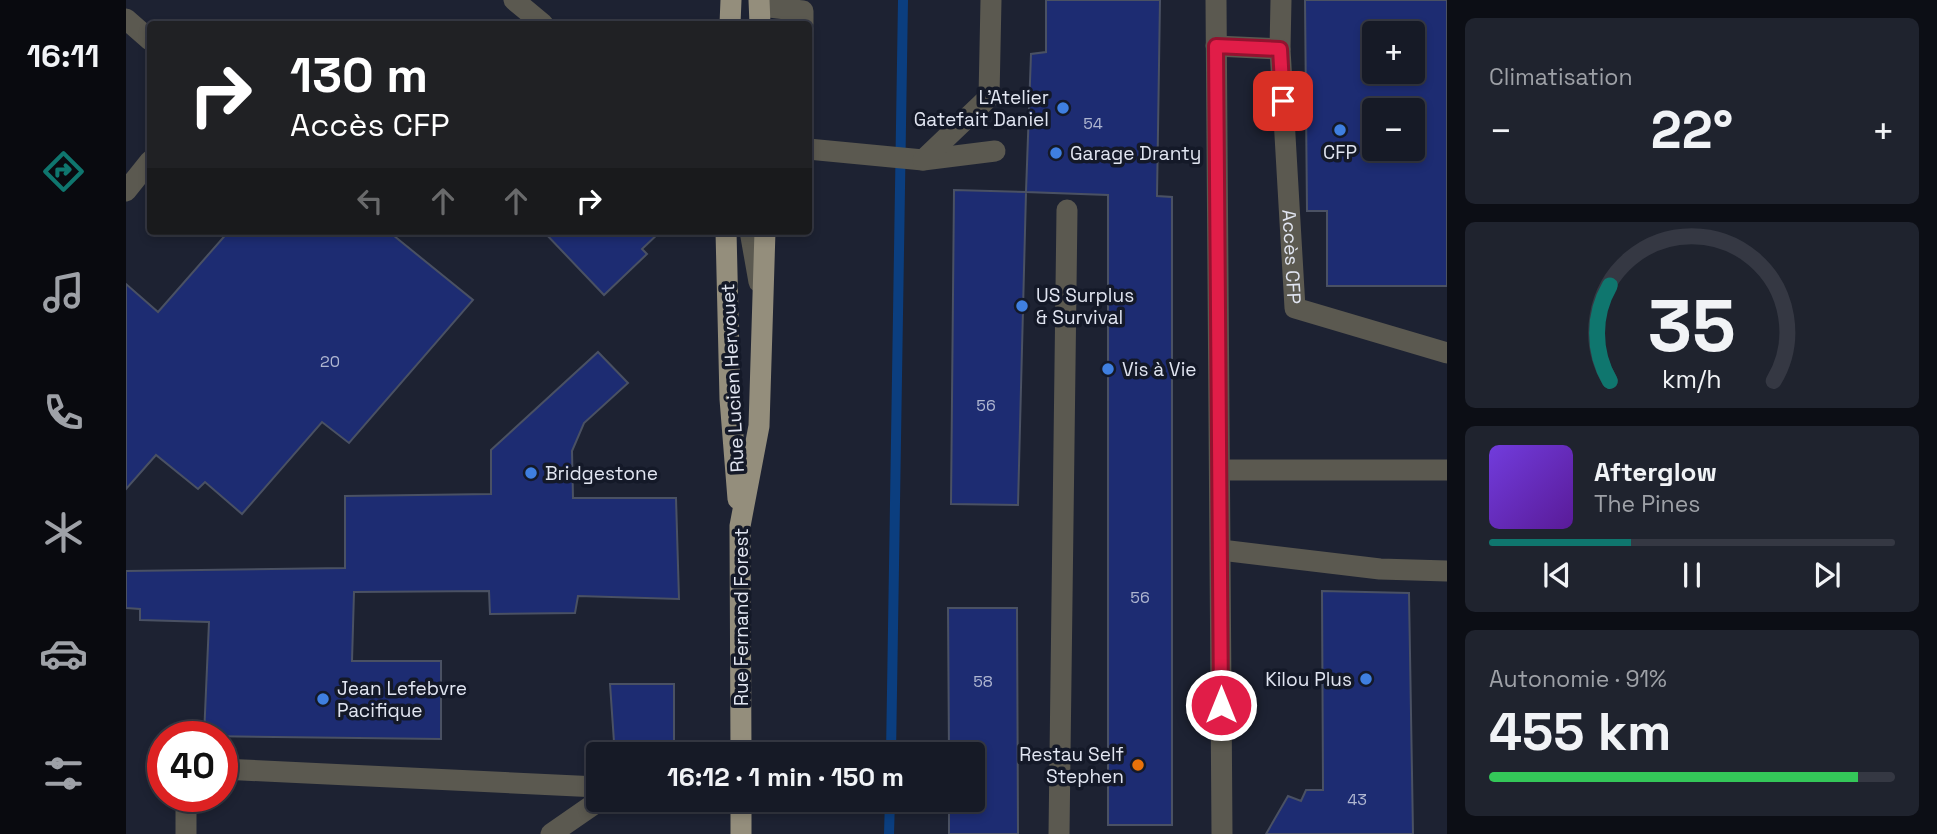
<!DOCTYPE html>
<html lang="fr">
<meta charset="utf-8">
<style>
:root{--surface:#161a26;--page:#1f232e;--text:#f1f3f6;--muted:#9ea1a7;--line:#353843;--accent:#0f766e}
body{margin:0;font-family:"Space Grotesk",sans-serif;background:var(--page);color:var(--text);height:100vh;display:flex;flex-direction:column;font-size:26px;white-space:nowrap}
*{box-sizing:border-box;margin:0}
p{font-size:23px;color:var(--muted)}
.icon{flex:none;width:38px;height:38px;fill:none;stroke:currentColor;stroke-width:2;stroke-linecap:round;stroke-linejoin:round}
.map{position:relative;flex:1;overflow:hidden}
.sheet{display:flex;flex-direction:column;gap:18px;padding:18px;background:#0c0e15;width:490px}
.sheet>*{flex:none}
.top-card{position:absolute;left:21px;top:21px;width:665px;height:214px;border-radius:7px;box-shadow:0 4px 10px #0003,0 0 0 2px var(--line);background:#202124;color:#fff;overflow:hidden}
.controls{position:absolute;left:1236px;top:21px;display:grid;gap:14px}
.controls a{display:grid;place-items:center;width:63px;height:63px;border-radius:7px;background:var(--surface);box-shadow:0 4px 10px #0003,0 0 0 2px var(--line);font-size:35px}
.speed{position:absolute;left:21px;top:721px;display:flex;gap:14px;font-size:35px;font-weight:700;text-align:center}
.speed>*{display:grid;place-content:center;width:91px;height:91px;border-radius:50%;background:var(--surface);box-shadow:0 4px 10px #0003,0 0 0 2px var(--line);line-height:1}
.speed .limit{border:10px solid #d22;background:#fff;color:#111}
.pin{position:absolute;display:grid;place-items:center;width:60px;height:60px;color:#fff;margin:-30px;border-radius:14px;box-shadow:0 4px 10px #0006}
.me{position:absolute;width:77px;margin:-38px;rotate:0deg;stroke-linejoin:round;filter:drop-shadow(0 0 5px #0008)}
.turn{display:flex;align-items:center;gap:24px;height:147px;padding:0 28px;font-size:32px}
.turn .icon{width:91px;height:91px;stroke-width:2.5}
.turn b{display:block;font-size:49px;line-height:60px}
.lanes{display:flex;align-items:center;height:66px;padding:0 28px;background:#0003;justify-content:center;gap:35px;direction:ltr}
.lanes .off{opacity:.35}
.big{font-size:52px;font-weight:800;line-height:1.1}
.sheet .tile{flex:1;display:flex;flex-direction:column;justify-content:center;gap:10px;min-width:0;padding:0 24px;border-radius:10px;background:var(--page)}
.sheet .dial{align-items:center;gap:0}
.dial svg{height:182px;overflow:visible;fill:none;stroke:var(--line);stroke-width:7;stroke-linecap:round;text-anchor:middle}
.dial text{fill:var(--text);stroke:none}
.song{display:flex;align-items:center;gap:21px}
.cover{width:84px;height:84px;border-radius:10px;background:linear-gradient(135deg,hsl(260 70% 55%),hsl(270 70% 35%))}
.played{height:7px;border-radius:4px;background:linear-gradient(90deg,var(--accent) 35%,var(--line) 35%)}
.keys{display:flex;justify-content:space-around;direction:ltr}
.heat{display:flex;justify-content:space-between;align-items:center;font-size:38px;direction:ltr}
.charge{height:10px;border-radius:5px;background:linear-gradient(90deg,#34c759 91%,var(--line) 0)}
.trip{position:absolute;left:460px;top:742px;width:399px;height:70px;border-radius:7px;background:var(--surface);box-shadow:0 4px 10px #0003,0 0 0 2px var(--line);font-weight:800;line-height:70px;text-align:center}
main{display:flex;flex:1;min-height:0}
.tab-bar{display:flex;flex-direction:column;width:126px;justify-content:space-around;align-items:center;background:#090a0f;color:var(--muted)}
.tab-bar .icon{width:49px;height:49px}
.tab-bar .on{color:var(--accent)}
.tab-bar b{font-size:32px;color:var(--text)}
.map>svg:first-child{display:block}
.lines{fill:none;stroke-linecap:round;stroke-linejoin:round}
.stream{stroke:#0b3e7f;stroke-width:10}
.building{fill:#1d2c72;stroke:#4a5163;stroke-width:2;fill-rule:evenodd}
.minor{stroke:#5b5950;stroke-width:21}
.major{stroke:#948e7c;stroke-width:21}
.route-casing{stroke:#92132f;stroke-width:18}
.route{stroke:#e11d48;stroke-width:12}
.shop-dot{fill:#3f7fe0;stroke:#141928;stroke-width:2.5}
.food-dot{fill:#e8710a;stroke:#141928;stroke-width:2.5}
.labels{text-anchor:middle;stroke-width:7;stroke-linejoin:round;paint-order:stroke}
.number-label{font-size:16px;fill:#b0b7d1}
.poi-label{font-size:19px;fill:#e1e5f1;stroke:#141928;text-anchor:start}
.street-label{font-size:19px;fill:#e1e5f1;stroke:#141928}
</style>
<main>
<nav class="tab-bar">
<b>16:11</b>
<svg class="icon on" aria-label="directions" viewBox="0 0 24 24"><path d="M12 3l9 9-9 9-9-9zM9 14v-3h6M13 9l2 2-2 2"/></svg>
<svg class="icon" aria-label="music" viewBox="0 0 24 24"><path d="M9 18V5l10-2v13"/><circle cx="6" cy="18" r="3"/><circle cx="16" cy="16" r="3"/></svg>
<svg class="icon" aria-label="phone" viewBox="0 0 24 24"><path d="M5 4h4l2 5-3 2q2 4 5 5l2-3 5 2v4C11 20 4 13 5 4z"/></svg>
<svg class="icon" aria-label="climate" viewBox="0 0 24 24"><path d="M12 3v18M4 7l16 10M4 17L20 7"/></svg>
<svg class="icon" aria-label="car" viewBox="0 0 24 24"><path d="M5 17H2v-5l4-1 3-4h7l3 4 3 1v5h-3M9 17h6M6 11h13"/><circle cx="7" cy="17" r="2"/><circle cx="17" cy="17" r="2"/></svg>
<svg class="icon" aria-label="filters" viewBox="0 0 24 24"><path d="M4 7h16M4 17h16"/><circle cx="9" cy="7" r="2"/><circle cx="15" cy="17" r="2"/></svg>
</nav>
<div class="map">
<svg width="1321" height="834" viewBox="0 0 1321 834">
<rect width="100%" height="100%" fill="#1d2232"/>
<g class="lines">
<path class="stream" d="M765,754l12,-754
M763,834l1,-34"/>
</g>
<path class="building" d="M920,0h114l-3,196 15,1v628h-64v-630l-82,-3 5,-138 15,-2z
M1179,0h142v286h-120v-75h-20zM1248,33h38v39h-38zM1248,110h38v39h-38z
M828,190l72,2 -8,313 -67,-1z
M103,231h159l85,69 -124,143 -27,-21 -80,92 -37,-32 -7,7 -42,-34 -30,34v-205l32,28z
M417,231h118l-19,18 5,5 -43,41z
M472,352l30,31 -44,40 -12,28 1,47h103l3,101 -101,-3 -3,17 -85,1 -1,-23 -135,1 -2,69h89v78l-237,-3 5,-114 -69,-2v-11l-14,-1v-37l219,-3v-72l146,-2v-44z
M1196,591l87,2 4,241h-147l22,-38 13,5 5,-11h17z
M822,608h69l1,226h-69v-34h24v-46h-24z
M484,684h64v58h-60z"/>
<g class="lines">
<g class="minor">
<path d="M388,0l29,24"/>
<path d="M1090,0l6,834"/>
<path id="s1" d="M1155,0l-1,49 15,259 152,45"/>
<path d="M634,6l43,5v13"/>
<path d="M0,19l24,21"/>
<path d="M1090,46l64,3"/>
<path d="M682,149l115,11 72,-9"/>
<path d="M797,160l66,-63 2,-97"/>
<path d="M0,191l24,-30"/>
<path d="M624,231l9,51"/>
<path d="M1095,470h226"/>
<path d="M1095,550l159,19 67,2"/>
<path d="M96,769l376,18"/>
<path d="M60,796v38"/>
<path d="M425,834l49,-34"/>
<path d="M933,834l8,-624"/>
</g>
<path class="major" d="M633,0l1,24
M604,24l1,-24
M600,231l4,168 8,100
M615,754l-1,-228 19,-100 6,-195
M615,834v-34"/>
</g>
<g class="lines">
<defs>
<path id="route" d="M1095,705l-5,-659 64,3 3,52"/>
</defs>
<use href="#route" class="route-casing"/>
<use href="#route" class="route"/>
</g>
<g class="shop-dot">
<circle cx="937" cy="108" r="7"/>
<circle cx="1214" cy="130" r="7"/>
<circle cx="930" cy="153" r="7"/>
<circle cx="896" cy="306" r="7"/>
<circle cx="982" cy="369" r="7"/>
<circle cx="405" cy="473" r="7"/>
<circle cx="1240" cy="679" r="7"/>
<circle cx="197" cy="699" r="7"/>
</g>
<circle class="food-dot" cx="1012" cy="765" r="7"/>
<g class="labels">
<g class="number-label">
<text x="967" y="129">54</text>
<text x="204" y="367">20</text>
<text x="860" y="411">56</text>
<text x="1014" y="603">56</text>
<text x="857" y="687">58</text>
<text x="1231" y="805">43</text>
</g>
<g class="poi-label">
<text x="923" y="104" text-anchor="end">L'Atelier<tspan x="923" dy="22">Gatefait Daniel</tspan></text>
<text x="1214" y="159" text-anchor="middle">CFP</text>
<text x="944" y="160">Garage Dranty</text>
<text x="910" y="302">US Surplus<tspan x="910" dy="22">&amp; Survival</tspan></text>
<text x="996" y="376">Vis à Vie</text>
<text x="419" y="480">Bridgestone</text>
<text x="1226" y="686" text-anchor="end">Kilou Plus</text>
<text x="211" y="695">Jean Lefebvre<tspan x="211" dy="22">Pacifique</tspan></text>
<text x="998" y="761" text-anchor="end">Restau Self<tspan x="998" dy="22">Stephen</tspan></text>
</g>
<g class="street-label">
<text dy="7" stroke="none"><textPath href="#s1" startOffset="257">Accès CFP</textPath></text>
<text transform="translate(606 378) rotate(-93)" y="7">Rue Lucien Hervouet</text>
<text transform="translate(615 617) rotate(-90)" y="7">Rue Fernand Forest</text>
</g>
</g>
</svg>
<div class="controls">
<a>+</a>
<a>−</a>
</div>
<div class="speed"><div class="limit">40</div></div>
<div class="pin" style="left:1157px;top:101px;background:#d93025"><svg class="icon" aria-label="arrive" viewBox="0 0 24 24"><path d="M6 21V4h12l-3 4 3 4H6"/></svg></div>
<svg class="me" style="left:1095px;top:705px" viewBox="-20 -20 40 40"><circle r="17" fill="#e11d48" stroke="#fff" stroke-width="3"/><path d="M0-11L8 9 0 5-8 9z" fill="#fff"/></svg>
<div class="trip">16:12 · 1 min · 150 m</div>
<div class="top-card">
<div class="turn"><svg class="icon" aria-label="right" viewBox="0 0 24 24"><path d="M7 20v-9h11M14 6l5 5-5 5"/></svg><div><b>130 m</b>Accès CFP</div></div>
<div class="lanes"><svg class="icon off" aria-label="left" viewBox="0 0 24 24"><path d="M17 20v-9H6M10 6l-5 5 5 5"/></svg><svg class="icon off" aria-label="ahead" viewBox="0 0 24 24"><path d="M12 20V5M6 11l6-6 6 6"/></svg><svg class="icon off" aria-label="ahead" viewBox="0 0 24 24"><path d="M12 20V5M6 11l6-6 6 6"/></svg><svg class="icon" aria-label="right" viewBox="0 0 24 24"><path d="M7 20v-9h11M14 6l5 5-5 5"/></svg></div>
</div>
</div>
<section class="sheet">
<div class="tile"><p>Climatisation</p>
<div class="heat"><a>−</a><b class="big">22°</b><a>+</a></div>
</div>
<div class="tile dial"><svg viewBox="0 0 100 80">
<path d="M14 69A42 42 0 1 1 86 69"/>
<path d="M14 69A42 42 0 0 1 14 27" stroke="#0f766e"/>
<text x="50" y="56" font-size="32" font-weight="700">35</text>
<text x="50" y="72" font-size="11">km/h</text>
</svg></div>
<div class="tile">
<div class="song"><i class="cover"></i><div><b>Afterglow</b><p>The Pines</p></div></div>
<div class="played"></div>
<div class="keys"><svg class="icon" aria-label="previous" viewBox="0 0 24 24"><path d="M18 5L8 12l10 7zM5 5v14"/></svg><svg class="icon" aria-label="pause" viewBox="0 0 24 24"><path d="M8 5v14M16 5v14"/></svg><svg class="icon" aria-label="next" viewBox="0 0 24 24"><path d="M6 5l10 7-10 7zM19 5v14"/></svg></div>
</div>
<div class="tile"><p>Autonomie · 91%</p><b class="big">455 km</b><div class="charge"></div></div>
</section>
</main>
